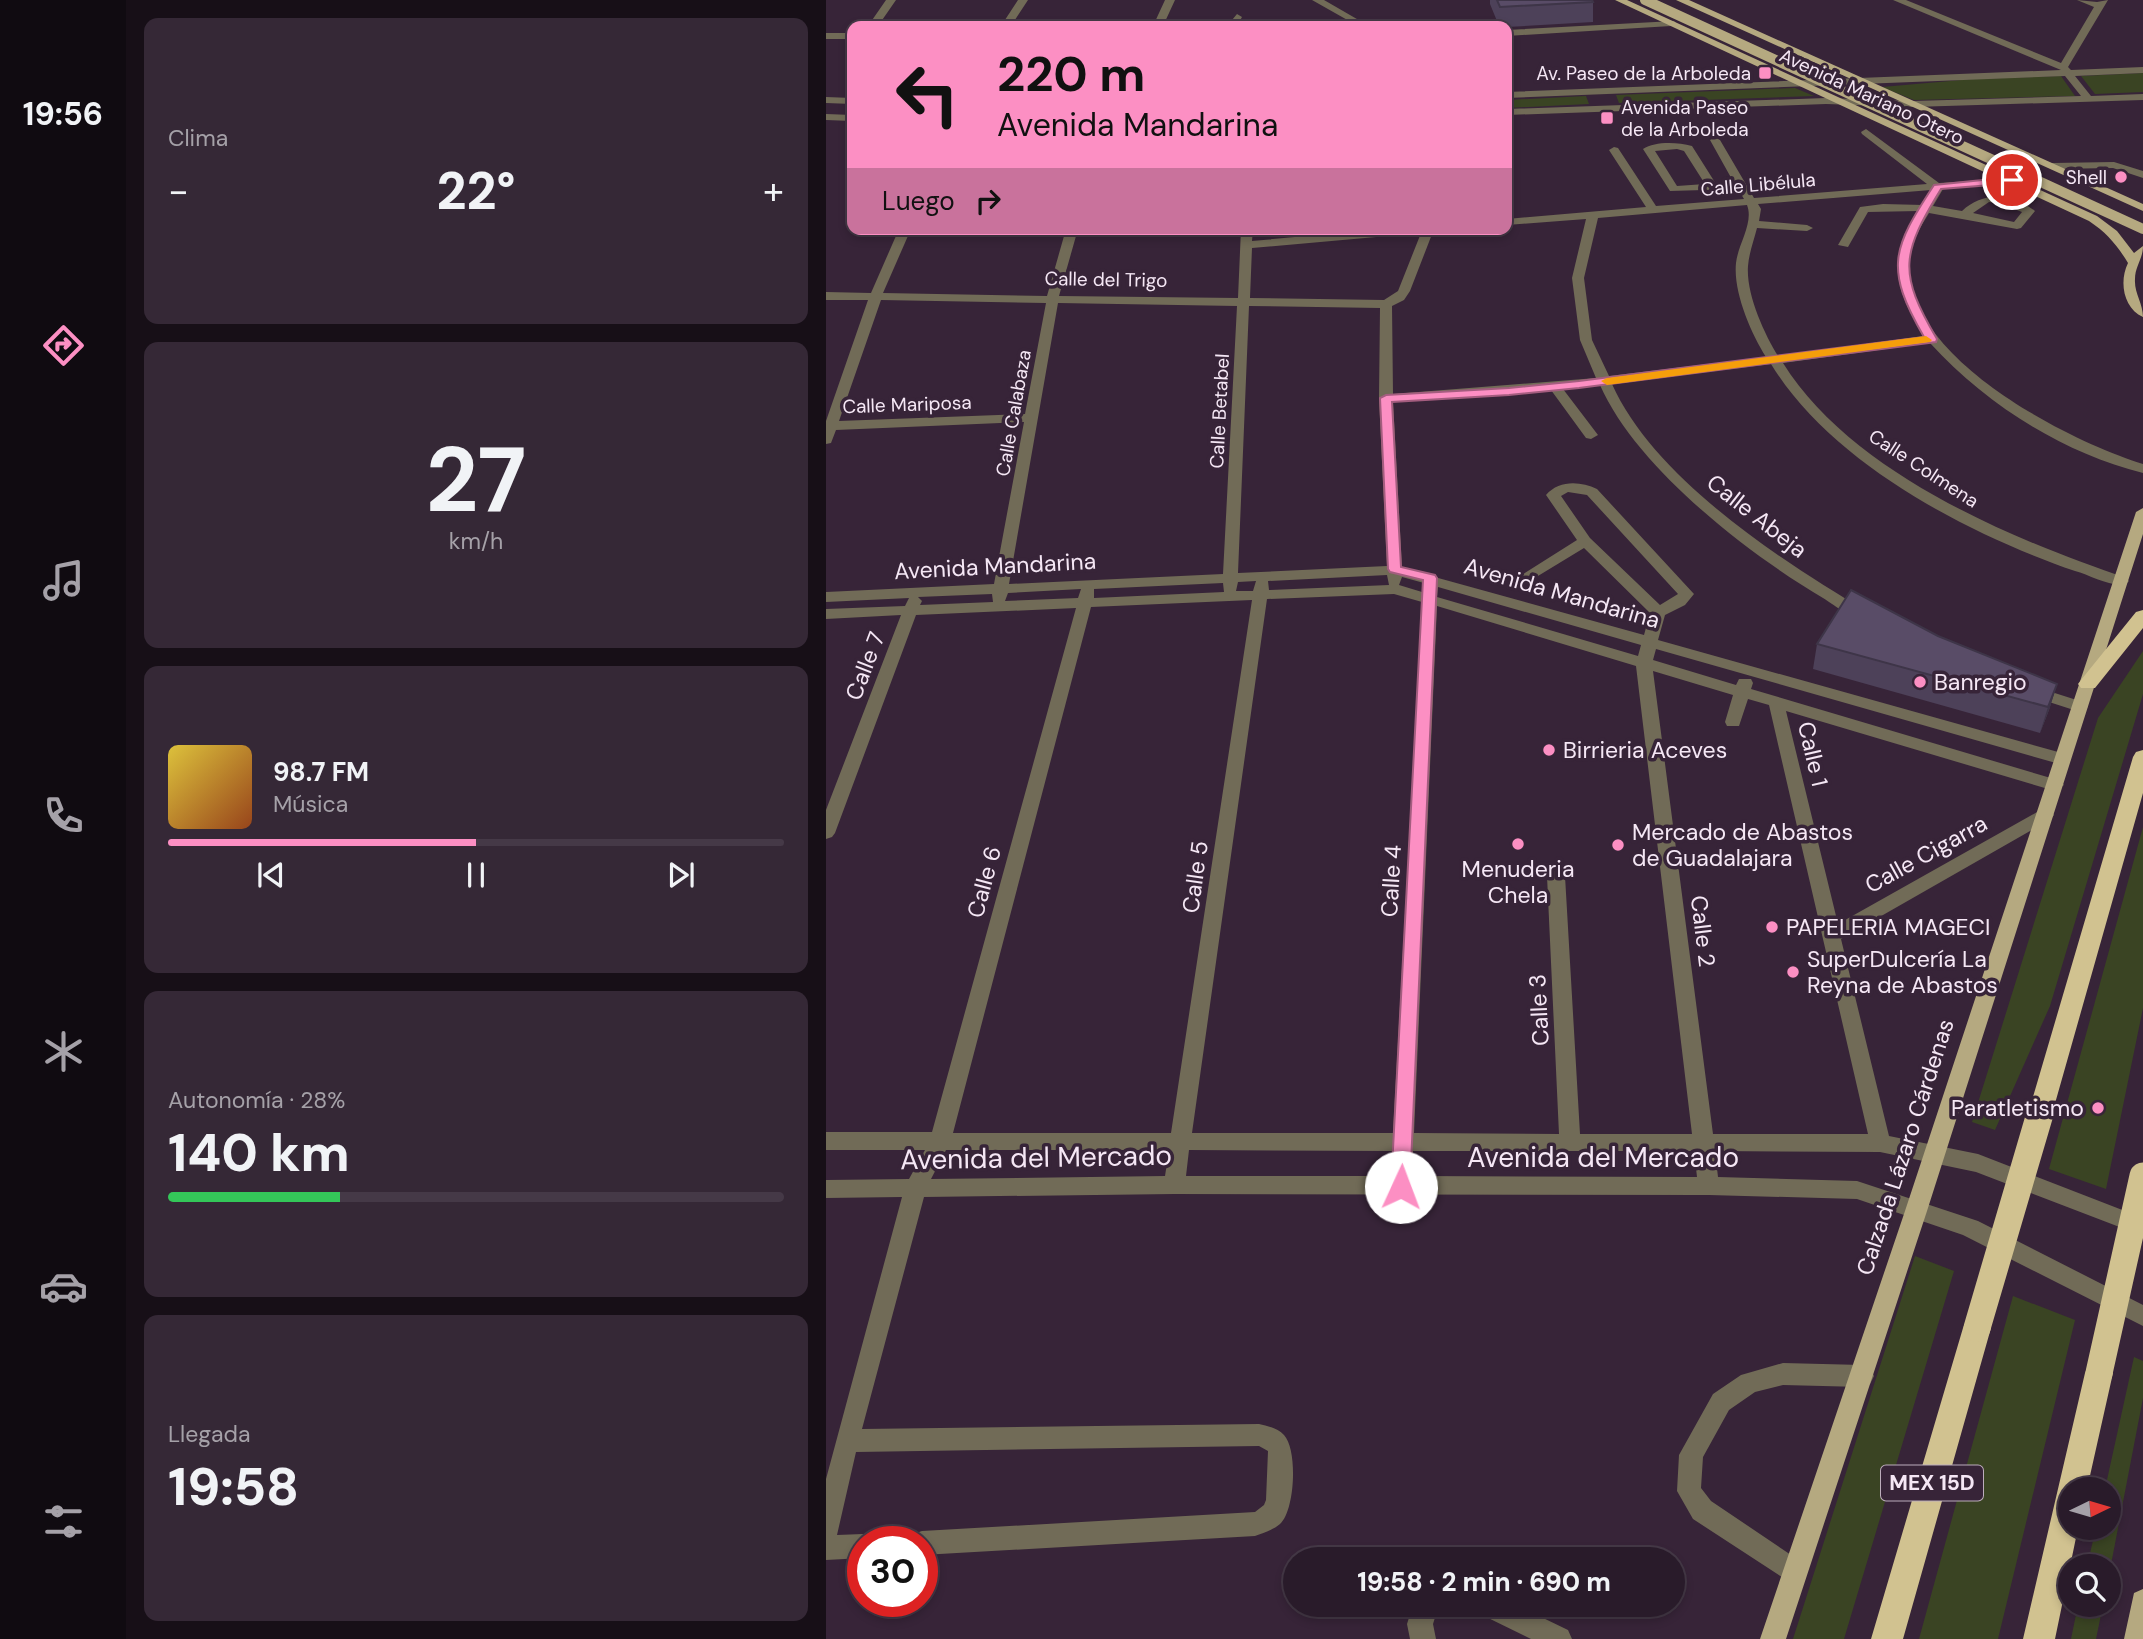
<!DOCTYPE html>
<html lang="es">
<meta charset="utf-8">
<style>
:root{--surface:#291b2a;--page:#352836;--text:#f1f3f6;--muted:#a5a1a8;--line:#453947;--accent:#fc8fc3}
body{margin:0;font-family:"DM Sans",sans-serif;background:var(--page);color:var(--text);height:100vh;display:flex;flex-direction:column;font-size:26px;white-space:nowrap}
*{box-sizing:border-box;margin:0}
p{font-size:23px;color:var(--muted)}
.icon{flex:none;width:38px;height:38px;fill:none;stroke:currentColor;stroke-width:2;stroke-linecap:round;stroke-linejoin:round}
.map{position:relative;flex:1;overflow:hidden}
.side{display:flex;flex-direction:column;gap:18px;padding:18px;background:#170f17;width:700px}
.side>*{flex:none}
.top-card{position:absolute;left:21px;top:21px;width:665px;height:214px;border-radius:14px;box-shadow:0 4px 10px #0003,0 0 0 2px var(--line);background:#fc8fc3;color:#111;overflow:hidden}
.needle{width:46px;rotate:85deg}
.controls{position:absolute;left:1232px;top:1477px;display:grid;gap:14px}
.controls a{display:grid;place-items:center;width:63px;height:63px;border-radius:50%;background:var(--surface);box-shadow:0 4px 10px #0003,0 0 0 2px var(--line);font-size:35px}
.speed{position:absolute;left:21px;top:1526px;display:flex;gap:14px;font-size:35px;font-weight:700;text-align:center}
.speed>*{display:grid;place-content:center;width:91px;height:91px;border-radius:50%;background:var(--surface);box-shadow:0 4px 10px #0003,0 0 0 2px var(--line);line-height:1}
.speed .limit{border:10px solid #d22;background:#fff;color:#111}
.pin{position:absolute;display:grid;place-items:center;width:60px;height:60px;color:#fff;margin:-30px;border:4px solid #fff;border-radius:50%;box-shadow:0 2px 7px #0007}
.me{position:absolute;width:77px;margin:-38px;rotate:2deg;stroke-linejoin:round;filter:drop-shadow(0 0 5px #0008)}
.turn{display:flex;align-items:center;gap:24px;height:147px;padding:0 35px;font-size:32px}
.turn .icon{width:91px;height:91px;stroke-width:2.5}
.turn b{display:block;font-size:49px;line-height:60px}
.then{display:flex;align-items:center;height:66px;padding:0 35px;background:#0003;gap:14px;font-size:26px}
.big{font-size:52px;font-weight:800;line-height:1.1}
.side .card{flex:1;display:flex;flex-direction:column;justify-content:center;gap:10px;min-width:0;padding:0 24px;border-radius:14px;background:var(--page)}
.side .dial{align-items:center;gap:0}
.dial b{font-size:91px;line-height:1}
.song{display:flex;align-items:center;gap:21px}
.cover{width:84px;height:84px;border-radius:10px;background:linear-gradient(135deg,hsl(50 70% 55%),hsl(20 70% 35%))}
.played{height:7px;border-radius:4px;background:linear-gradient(90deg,var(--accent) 50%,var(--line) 50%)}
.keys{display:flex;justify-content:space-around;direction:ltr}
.heat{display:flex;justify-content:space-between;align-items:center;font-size:38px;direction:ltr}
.charge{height:10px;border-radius:5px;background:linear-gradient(90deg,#34c759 28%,var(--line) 0)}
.trip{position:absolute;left:457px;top:1547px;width:402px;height:70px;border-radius:35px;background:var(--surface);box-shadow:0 4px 10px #0003,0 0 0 2px var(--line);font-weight:800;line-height:70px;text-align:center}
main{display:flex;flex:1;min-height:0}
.dock{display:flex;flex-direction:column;width:126px;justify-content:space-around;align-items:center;background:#100b11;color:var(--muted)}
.dock .icon{width:49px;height:49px}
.dock .active{color:var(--accent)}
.dock b{font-size:32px;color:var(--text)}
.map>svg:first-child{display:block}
.green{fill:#3a4423}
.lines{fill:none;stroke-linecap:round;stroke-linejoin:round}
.minor{fill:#716b57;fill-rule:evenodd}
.major{fill:#b5a980;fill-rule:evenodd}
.highway{fill:#d1c290;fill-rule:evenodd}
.major-bridge{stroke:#b5a980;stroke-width:10}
.highway-bridge{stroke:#d1c290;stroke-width:27}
.wall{fill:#4d4159}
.shaded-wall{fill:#3e3548}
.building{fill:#594c67;stroke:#3e3548;stroke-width:2}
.route{fill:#fc8fc3;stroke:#a45d7f;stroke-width:2}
.slow{fill:#f59e0b}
.poi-dot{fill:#fc8fc3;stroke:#372438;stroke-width:2.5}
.labels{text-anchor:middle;stroke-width:7;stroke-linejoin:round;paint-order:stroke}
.far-poi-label{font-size:19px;fill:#f5e7f5;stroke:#372438;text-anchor:end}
.far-street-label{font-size:19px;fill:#f5e7f5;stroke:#372438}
.shield{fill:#372438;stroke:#bcacbc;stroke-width:2}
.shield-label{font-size:21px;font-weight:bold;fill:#f5e7f5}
.street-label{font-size:23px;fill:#f5e7f5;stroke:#372438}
.poi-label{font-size:23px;fill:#f5e7f5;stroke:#372438;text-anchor:start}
.near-street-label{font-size:28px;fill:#f5e7f5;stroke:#372438}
</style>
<main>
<nav class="dock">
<b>19:56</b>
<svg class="icon active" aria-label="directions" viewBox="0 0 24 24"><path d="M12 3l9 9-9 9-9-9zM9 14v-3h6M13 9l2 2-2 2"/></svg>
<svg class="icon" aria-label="music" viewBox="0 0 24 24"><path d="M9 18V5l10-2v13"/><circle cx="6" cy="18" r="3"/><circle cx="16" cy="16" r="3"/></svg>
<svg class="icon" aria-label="phone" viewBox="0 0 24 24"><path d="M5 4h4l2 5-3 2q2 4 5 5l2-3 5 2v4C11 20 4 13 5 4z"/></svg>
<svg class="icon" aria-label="climate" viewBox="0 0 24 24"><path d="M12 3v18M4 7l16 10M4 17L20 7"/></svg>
<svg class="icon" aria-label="car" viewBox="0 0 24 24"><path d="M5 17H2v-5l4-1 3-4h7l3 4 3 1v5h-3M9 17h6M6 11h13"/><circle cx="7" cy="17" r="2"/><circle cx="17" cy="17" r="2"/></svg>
<svg class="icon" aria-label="filters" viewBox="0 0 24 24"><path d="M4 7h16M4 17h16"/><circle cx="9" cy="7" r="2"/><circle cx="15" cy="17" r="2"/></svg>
</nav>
<section class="side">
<div class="card"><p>Clima</p>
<div class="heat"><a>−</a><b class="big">22°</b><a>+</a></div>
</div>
<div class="card dial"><b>27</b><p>km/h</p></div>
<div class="card">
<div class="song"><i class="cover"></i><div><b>98.7 FM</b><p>Música</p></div></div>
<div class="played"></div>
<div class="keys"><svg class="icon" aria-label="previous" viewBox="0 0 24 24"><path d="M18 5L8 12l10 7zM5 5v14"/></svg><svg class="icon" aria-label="pause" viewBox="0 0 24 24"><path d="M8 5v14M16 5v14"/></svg><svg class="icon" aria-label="next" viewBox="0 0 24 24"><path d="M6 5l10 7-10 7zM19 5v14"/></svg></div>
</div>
<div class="card"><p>Autonomía · 28%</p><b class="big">140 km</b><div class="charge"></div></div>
<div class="card"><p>Llegada</p><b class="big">19:58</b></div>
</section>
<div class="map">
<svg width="1317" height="1639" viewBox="0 0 1317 1639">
<rect width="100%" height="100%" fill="#372438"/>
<path class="green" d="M1317,73v19l-48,2 -14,-18z
M1235,76l14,20 -161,4 -32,-13 91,-8z
M969,88l19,8 -195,7 -3,-8z
M760,96l3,8 -82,4v-8z
M1317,651v43l-93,312 -55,124 -23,-8 126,-404z
M1317,827v181l-37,181 -57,-20z
M1089,1256l39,15 -110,368h-51z
M1187,1296l62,24 -77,319h-79z
M1308,1357l9,4v37l-34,177v-9h-22l9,-38h13v-39h-4z
M1252,1605h25l-7,34h-25z"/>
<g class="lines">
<path class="minor" d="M60,0h10l-18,26h-10z
M192,0h10l-17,26h-10z
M339,0h10l-12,26h-10z
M486,0h12l45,26h-11z
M1067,0h13l155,63 33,-56 -17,-7 20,2 11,-2 -40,67 3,3 72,-3v6l-68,3 16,20 52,-2v6l-230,7 -87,-3 -319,11v-6l319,-11 87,3 168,-5 -16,-20 -558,22v-6l554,-22z
M411,14l5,3 -5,9h-10z
M848,21l2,2 -5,3 -164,10v-6z
M0,33h26v6h-26z
M0,97l26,1v6l-26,-1z
M0,114l26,1v6l-26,-1z
M1040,129l73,54 77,-5v4l-4,1 -69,6 -10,17 29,5c21,-20 50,-18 73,0l-14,17 -4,1 -88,-16c-10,16 -20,33 -20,54 1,93 158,173 234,197v9c-81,-20 -157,-69 -213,-130l-147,20c68,109 226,175 343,215l3,3 -3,3c-14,4 -36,-9 -51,-13 -107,-37 -243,-107 -304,-207l-159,20c42,94 168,176 254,227l3,3 -3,3c-14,4 -31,-12 -43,-19 -76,-45 -187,-131 -223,-213l-37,4 35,46 -7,4 -5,-1 -35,-48 -158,12 9,166 242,67 6,-22 -66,-65 -51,31 -5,2 -8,-5 57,-36 -31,-45c13,-15 34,-14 51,-6l97,105 -9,11 -20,10 -7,25 411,115 2,4 -2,4 -6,2 -407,-116 -3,11 83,25 3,-6h12l2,4 -2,6 310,92 3,4 -9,6 -269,-80 52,213 201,-113h12l3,4 -3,4 -210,120 48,197 89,18 165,64v18l-167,-64 -96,-20 -165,-1 3,26 139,4 121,40 165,84v21l-180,-91 -106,-36 -148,-4 -535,-1 -250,3 -62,232 397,-5c8,2 19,4 25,11 14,15 11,76 -4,89 -7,6 -17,9 -25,12l-333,19v-13h-12l3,-8 9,-3 333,-19 9,-7 2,-5 2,-49 -9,-5 -403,6 -19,83 26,-1 9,3 2,5h-11v16l-37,2v-81l76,-282 -76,1v-18l83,-1 16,-29h-99v-18h106l144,-524 -160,7 -81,218 -3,4 -6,2v-29l75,-195 -75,4v-10l79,-3 4,-8 -83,4v-10l168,-8 30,-162 -188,8 -5,13 -5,1v-23l42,-121h-42v-8l45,1 28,-64h12l-28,64 164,3 19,-67h12l-19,67 179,2 3,-69h12l-1,12 130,-12h52l-24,62 -6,9 -12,6 1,88 203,-16 -16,-38 -8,-62 14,-59 -79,6v-6l139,-12 -37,-57 5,-3 4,1 38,58 88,-7 -6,-10 -68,2 -27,-42c12,-8 34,-7 49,-3l24,38 18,-1 -24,-43 5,-3 5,3 34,58 173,-14 -65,-50 -1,-2zM851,149l7,2 21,33 -28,2 -22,-35zM1105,190l-8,15 -40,-1 -23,3 -22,38 10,2 20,-35 51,-1c-33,50 -24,78 5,125l-146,20c-14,-23 -32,-62 -30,-90 1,-13 6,-26 9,-38l50,3 6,-3 -6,-3 -48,-4 2,-12 -3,-5zM1163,202l10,1 23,9 -8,10 -41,-9zM921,205c7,18 -9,39 -11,58 -3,29 15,70 30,94l-157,19 -17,-36 -8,-62 14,-60zM595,233l-23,58 -14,9 -134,-2 2,-50zM55,300l165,3 -21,111 -186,7zM232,303l179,3 -14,268 -214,10zM423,306l131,2 -1,90 8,168 -149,7zM742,492l19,3 91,99 -18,11 -70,-67 -29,-42zM561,575l2,10 -120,5 -1,-9zM576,577l22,6 -2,9 -23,-7zM430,581l-3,10h-17l2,-9zM397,583l1,9 -130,6v-9zM612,587l203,58 -3,11 -201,-59zM255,589l-3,9 -73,3 3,-8zM166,594l1,8 -73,3 2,-4 -4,-4zM568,594l28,8 -29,531h-201l75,-534zM426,600l-81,533h-218l138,-526zM611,606l199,60 56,468h-112l-15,-258 -3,-5h-12l-3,5 12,258 -145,-1zM827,671l80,24 -8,27 2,4h12l9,-27 21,6 99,429h-155zM120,1150h223l-4,26 -234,3zM363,1150l203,1 -1,25h-205zM587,1151h281l3,26 -285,-1z
M1288,162l29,9v7l-30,-10 -61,1 -5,-3 5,-3z
M1204,685l56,18 2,4 -8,5 -56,-18 -2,-4z
M957,1363l79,2 8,3 4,8 -4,8 -8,3 -79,-2 -28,7 -26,18 -26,47 -2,31 10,13 92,62 4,9 -4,9 -9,4 -101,-66 -16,-28 2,-36 34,-61 28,-19z
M587,1605h26l-6,19 3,15h-26l-3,-15z
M650,1605h40l52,25 4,9h-41l-51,-25z"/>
<path class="major" d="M789,0h12l470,216 20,15 17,22 9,-7c0,13 -8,20 -8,33 -1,14 8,24 8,38 -20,-9 -24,-36 -15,-54 -11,-18 -21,-30 -39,-42z
M850,0h13l454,204v7z
M1317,508v26l-216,677 -141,428h-26l145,-428 231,-699z
M1317,1589v50h-19l10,-46z"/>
<path class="highway" d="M1317,610v18l-48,60h-14l-3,-4 3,-4 55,-68z
M1317,750v43l-89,314 -3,7 -9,3 -9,-3 -3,-7 103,-350 3,-5z
M1151,1316l10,3 4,9 -88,311h-32l92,-311 4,-9z
M1273,1360l10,4 4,9 -26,116h-17v39h8l-23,111h-32l62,-266 4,-9z"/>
<path class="major-bridge" d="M819,0l498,229"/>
<path class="highway-bridge" d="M1151,1328l65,-221
M1273,1373l44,-197"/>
</g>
<path class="wall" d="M664,0h102l1,2v20l-86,5 -8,-1 -9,-22z
M1112,636l119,48 -8,26 -9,23 -227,-64 4,-25z"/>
<path class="shaded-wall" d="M1231,684l-8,26 -9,23 8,-26z"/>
<path class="building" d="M671,0h95l1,2 -93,5z
M1025,590l87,46 119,48 -9,23 -231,-63z"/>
<path class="route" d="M1186,177l4,1v5l-75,6c-40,65 -43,84 -4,150l-1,3 -357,46 -70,7 -117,7 9,165 34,8 2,3 -27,609 -3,6 -6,3 -7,-3 -3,-6 32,-607 -33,-8 -2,-3 -8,-171 6,-3 123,-7 70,-7 345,-44c-40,-69 -32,-88 10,-152z"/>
<path class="slow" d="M1100,336l6,4 -2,2 -323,43 -6,-4 6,-3z"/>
<g class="poi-dot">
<rect x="932" y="66" width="14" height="14" rx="3.5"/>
<rect x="774" y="111" width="14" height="14" rx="3.5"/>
<circle cx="1295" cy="177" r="7"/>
<circle cx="1094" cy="682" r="7"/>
<circle cx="723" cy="750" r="7"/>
<circle cx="692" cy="844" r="7"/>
<circle cx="792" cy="845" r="7"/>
<circle cx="946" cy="927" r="7"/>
<circle cx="967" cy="972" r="7"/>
<circle cx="1272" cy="1108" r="7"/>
</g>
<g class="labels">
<g class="far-poi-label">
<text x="925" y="80">Av. Paseo de la Arboleda</text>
<text x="795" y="114" text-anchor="start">Avenida Paseo<tspan x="795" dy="22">de la Arboleda</tspan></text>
<text x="1281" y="184">Shell</text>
</g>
<g class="far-street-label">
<text transform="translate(1046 96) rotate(25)" y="7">Avenida Mariano Otero</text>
<text transform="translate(932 184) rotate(-5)" y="7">Calle Libélula</text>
<text transform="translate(280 279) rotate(1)" y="7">Calle del Trigo</text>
<text transform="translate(81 404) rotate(-2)" y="7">Calle Mariposa</text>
<text transform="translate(393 411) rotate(-87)" y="7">Calle Betabel</text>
<text transform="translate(187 413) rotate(-80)" y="7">Calle Calabaza</text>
<text transform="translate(1098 468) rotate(33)" y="7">Calle Colmena</text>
</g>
<rect class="shield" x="1055" y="1465.5" width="102" height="35" rx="5"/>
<g class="shield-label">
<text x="1106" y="1490">MEX 15D</text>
</g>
<g class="street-label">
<text transform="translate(931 516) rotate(38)" y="8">Calle Abeja</text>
<text transform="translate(169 566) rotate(-3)" y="8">Avenida Mandarina</text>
<text transform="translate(736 593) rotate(16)" y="8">Avenida Mandarina</text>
<text transform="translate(39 666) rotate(-69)" y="8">Calle 7</text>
<text transform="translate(987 754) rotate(77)" y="8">Calle 1</text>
<text transform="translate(1100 854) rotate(-29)" y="8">Calle Cigarra</text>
<text transform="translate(369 877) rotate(-82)" y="8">Calle 5</text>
<text transform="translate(565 881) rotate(-87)" y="8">Calle 4</text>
<text transform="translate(158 882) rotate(-75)" y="8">Calle 6</text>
<text transform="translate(877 931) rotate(83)" y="8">Calle 2</text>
<text transform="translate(713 1010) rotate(-93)" y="8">Calle 3</text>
<text transform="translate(1079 1147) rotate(-72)" y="8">Calzada Lázaro Cárdenas</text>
</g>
<g class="poi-label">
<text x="1108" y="690">Banregio</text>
<text x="737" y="758">Birrieria Aceves</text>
<text x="806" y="840">Mercado de Abastos<tspan x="806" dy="26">de Guadalajara</tspan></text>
<text x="692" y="877" text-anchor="middle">Menuderia<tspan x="692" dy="26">Chela</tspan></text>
<text x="960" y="935">PAPELERIA MAGECI</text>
<text x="981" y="967">SuperDulcería La<tspan x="981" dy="26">Reyna de Abastos</tspan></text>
<text x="1258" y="1116" text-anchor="end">Paratletismo</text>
</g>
<g class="near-street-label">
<text transform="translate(210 1157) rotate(-1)" y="10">Avenida del Mercado</text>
<text x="777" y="1167">Avenida del Mercado</text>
</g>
</g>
</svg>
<div class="controls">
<a><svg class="needle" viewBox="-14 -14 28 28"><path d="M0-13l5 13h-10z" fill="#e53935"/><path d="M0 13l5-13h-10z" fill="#a5a1a8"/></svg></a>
<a><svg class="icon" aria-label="search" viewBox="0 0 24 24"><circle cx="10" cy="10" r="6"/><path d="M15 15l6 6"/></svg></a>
</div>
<div class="speed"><div class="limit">30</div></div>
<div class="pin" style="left:1186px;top:180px;background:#d93025"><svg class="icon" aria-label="arrive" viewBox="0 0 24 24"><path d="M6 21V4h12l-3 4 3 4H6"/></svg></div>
<svg class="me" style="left:575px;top:1187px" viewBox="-20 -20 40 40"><circle r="19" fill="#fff"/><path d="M0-13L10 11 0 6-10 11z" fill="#fc8fc3"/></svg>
<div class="trip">19:58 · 2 min · 690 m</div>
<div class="top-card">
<div class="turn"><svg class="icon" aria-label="left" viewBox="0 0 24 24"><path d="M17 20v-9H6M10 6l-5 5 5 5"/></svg><div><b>220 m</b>Avenida Mandarina</div></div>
<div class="then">Luego<svg class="icon" aria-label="right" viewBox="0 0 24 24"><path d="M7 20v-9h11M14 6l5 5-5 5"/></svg></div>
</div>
</div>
</main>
